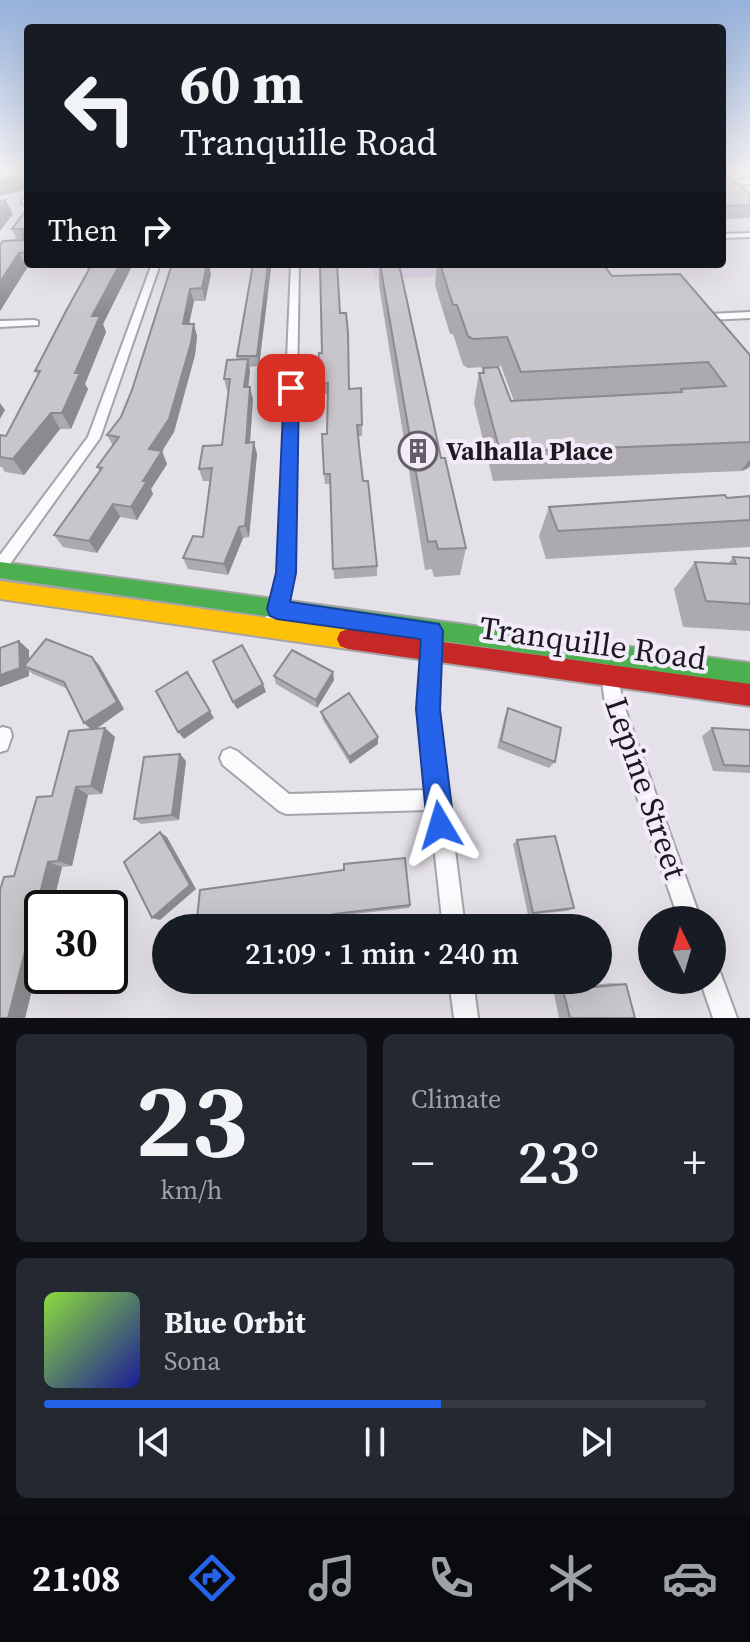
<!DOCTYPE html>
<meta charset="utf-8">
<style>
:root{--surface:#171b24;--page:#242831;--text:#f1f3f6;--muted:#9ea1a6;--line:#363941;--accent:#2563eb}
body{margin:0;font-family:"Source Serif 4",serif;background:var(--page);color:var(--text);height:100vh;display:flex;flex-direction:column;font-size:30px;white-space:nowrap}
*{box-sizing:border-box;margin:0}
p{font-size:26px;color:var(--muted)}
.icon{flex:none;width:44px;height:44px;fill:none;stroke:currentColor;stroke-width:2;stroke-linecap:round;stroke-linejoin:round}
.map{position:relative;height:1018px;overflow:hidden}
.panel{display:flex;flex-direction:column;gap:16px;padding:16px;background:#0d0f14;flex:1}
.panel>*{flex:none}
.guide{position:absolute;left:24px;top:24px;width:702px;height:244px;border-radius:8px;box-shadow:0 8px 32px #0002;background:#171b24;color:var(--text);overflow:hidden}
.needle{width:52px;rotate:355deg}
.tools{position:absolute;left:638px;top:906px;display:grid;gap:16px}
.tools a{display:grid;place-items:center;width:88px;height:88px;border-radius:50%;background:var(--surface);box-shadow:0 8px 32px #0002;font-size:40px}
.speed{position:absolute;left:24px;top:890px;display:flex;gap:16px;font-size:40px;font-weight:700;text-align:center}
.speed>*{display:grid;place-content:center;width:104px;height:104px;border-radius:50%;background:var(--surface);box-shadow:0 8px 32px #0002;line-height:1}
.speed .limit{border:4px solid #111;border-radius:12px;background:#fff;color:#111}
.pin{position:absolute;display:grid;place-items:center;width:68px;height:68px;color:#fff;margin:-34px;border-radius:16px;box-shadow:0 4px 12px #0006}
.me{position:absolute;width:88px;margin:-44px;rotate:353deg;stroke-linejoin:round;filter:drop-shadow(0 0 6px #0008)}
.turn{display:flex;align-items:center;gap:28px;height:168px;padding:0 24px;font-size:36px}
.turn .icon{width:104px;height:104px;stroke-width:2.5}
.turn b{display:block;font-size:56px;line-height:68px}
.then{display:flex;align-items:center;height:76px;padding:0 24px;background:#0003;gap:16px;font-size:30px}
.big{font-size:60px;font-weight:600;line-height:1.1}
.panel .widget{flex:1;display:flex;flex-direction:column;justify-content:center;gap:12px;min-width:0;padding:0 28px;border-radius:12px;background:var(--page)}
.panel .dial{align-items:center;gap:0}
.dial b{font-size:104px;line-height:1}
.song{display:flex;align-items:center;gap:24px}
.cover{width:96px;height:96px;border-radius:12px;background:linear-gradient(135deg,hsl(90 70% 55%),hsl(240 70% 35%))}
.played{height:8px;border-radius:4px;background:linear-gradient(90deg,var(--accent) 60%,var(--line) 60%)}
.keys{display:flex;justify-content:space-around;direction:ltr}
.heat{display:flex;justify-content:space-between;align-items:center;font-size:44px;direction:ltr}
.panel .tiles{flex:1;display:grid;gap:16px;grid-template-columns:1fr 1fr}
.widget:last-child{grid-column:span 2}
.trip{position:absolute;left:152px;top:914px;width:460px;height:80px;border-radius:40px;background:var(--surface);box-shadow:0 8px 32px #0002;font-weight:600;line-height:80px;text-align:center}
.dock{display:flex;height:128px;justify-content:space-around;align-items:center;background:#090b0e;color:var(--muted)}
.dock .icon{width:56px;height:56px}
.dock .active{color:var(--accent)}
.dock b{font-size:36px;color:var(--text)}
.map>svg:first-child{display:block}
.green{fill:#ded2e9}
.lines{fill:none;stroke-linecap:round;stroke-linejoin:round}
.street-casing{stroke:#a6a3a9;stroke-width:4}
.fast-casing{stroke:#a6a3a9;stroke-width:4}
.slow-casing{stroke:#a6a3a9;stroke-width:4}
.jam-casing{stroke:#a6a3a9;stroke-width:4}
.street{fill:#fbfafc;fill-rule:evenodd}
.fast{fill:#4caf50;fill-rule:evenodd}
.slow{fill:#ffc107;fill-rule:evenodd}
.jam{fill:#c62828;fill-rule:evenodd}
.wall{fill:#aca9af}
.shaded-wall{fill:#8c8a8e}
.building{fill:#c8c5cb;stroke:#8c8a8e;stroke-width:2}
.route{fill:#2563eb;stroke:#184099;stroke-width:2}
.labels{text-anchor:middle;stroke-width:8;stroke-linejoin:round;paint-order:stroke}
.poi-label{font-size:26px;font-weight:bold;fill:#1d1a1f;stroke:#f2ebf9;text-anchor:start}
.near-street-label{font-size:32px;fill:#1d1a1f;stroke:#f2ebf9}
</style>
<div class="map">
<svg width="750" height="1018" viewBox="0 0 750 1018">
<rect width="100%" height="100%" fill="#e5e1e8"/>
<path class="green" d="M372,264h205l5,7 -208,8z"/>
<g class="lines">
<defs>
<path id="street" d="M750,180v4l-28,1v-4z
M22,199h6v4h-6z
M750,233v4l-28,1v-4z
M152,264h8l-60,174 -95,133 -5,2v-18l88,-118z
M291,264h8l-5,309 -15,55 -2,5 -6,2 -6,-2 -2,-5 15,-55z
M750,312v6l-42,2 -5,-3 5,-3z
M34,320l4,1v4l-38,2v-6z
M431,634l6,3 2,5 -2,67 28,219h-22l-13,-118 -144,4 -7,-3 -56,-46 -3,-7 3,-7 7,-3 7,3 52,43 139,-4 -9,-81 4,-67 2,-5z
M609,659l6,2 8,42 78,217h-22l-74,-217 -5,-36 3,-6z
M3,727l7,2 2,7 -5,14 -7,2v-24z
M712,968l8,4 17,46h-24l-13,-38h12z
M449,980h24l5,38h-24z"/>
<path id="fast" d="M0,562l750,101v22l-750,-107z"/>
<path id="slow" d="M0,581l348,48 8,3 3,7 -3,7 -8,3 -348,-50z"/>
<path id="jam" d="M348,629l402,55v22l-402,-57 -8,-3 -3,-7 3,-7z"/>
</defs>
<use href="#street" class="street-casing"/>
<use href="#fast" class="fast-casing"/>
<use href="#slow" class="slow-casing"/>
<use href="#jam" class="jam-casing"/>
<use href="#street" class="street"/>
<use href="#fast" class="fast"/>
<use href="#slow" class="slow"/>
<use href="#jam" class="jam"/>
</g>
<path class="wall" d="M722,171h28v1l-27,1 27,21v24l-28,1z
M28,207v57h105l-30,60 3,8 -21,52 3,5 -17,40h-11l-36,46 -19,-3 -3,-5h-2v-32l6,1 32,-61 -3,-4 55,-102h-3l-1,-4 -59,3 -27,43v-66l17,-5 -5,-11z
M172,264l39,10 -6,27h-11l-5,23 8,12 -2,19 -21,77 -12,19 5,13 -16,25 2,5 -16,26 -17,-3 -23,36 -34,-6 -9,-12 46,-64 -3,-4 16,-21 -6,-11 14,-18 11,-27z
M379,264h20l42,194 25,90 -6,27 -26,2 -2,-8 -7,1 -46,-285z
M437,264h166l9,12 138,79v112l-9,4 -248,10 -19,-78 5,-30h3l1,-5 28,33h3l-13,-35 -33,2 -5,-3 -10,-31h-3l-15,-49z
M271,268l-12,98 -10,1 1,4 -2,16 5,12 -3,44 7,11 -8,83 -6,1 -15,37 -40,-6 -5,-11 20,-21 7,-56h-7l-4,-12 23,-24 7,-54h-2l-3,-12 13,-20v-3z
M340,313l9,76 13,36v11h-4l5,45 14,85v10l-43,3 -4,-95h-5l-1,-10 3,-40 1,-40h-11l-1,-10 6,-31z
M750,496v51l-204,12 -7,-23 10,-29z
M733,557l17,1v73l-67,-4 -9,-38 21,-27 33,2z
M0,648l29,2v9l70,6 25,44 -28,20 9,-1 10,9 -13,57 -14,1 -16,71 -10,1 -37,151h-25l14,-142 38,-80 39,-67 -7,-6 -18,-35 -33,-14 -4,-3v5l-29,11z
M274,676l60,4 -17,28 -41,-24z
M508,708l47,54 -6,6 -52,-20 8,-32z
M321,712l57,32 -28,20 -27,-44z
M712,728l38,2v43l-37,-2 -11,-35z
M186,761l-7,59 -38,4 -7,-5z
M517,840l57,68 -7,3 -39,4 -15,-71z
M410,905l-1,3 -74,8v7l-33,5h-106z
M612,983l14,1 9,34h-76l-6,-29z"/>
<path class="shaded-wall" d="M28,174v15l-28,7v-15z
M6,200l7,14 -13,17v-23z
M19,253l8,15 -27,43v-29z
M120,264h13l-30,60 3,8 -21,52 3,5 -17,40 -9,-16 30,-97z
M207,264h2l2,10 -6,27 -3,-13z
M268,264h2l1,4 -12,98 -2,-10z
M190,289l4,12 -8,36 -3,-13z
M194,324l3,12 -2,19 -21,77 -12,19 5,13 -16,25 2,5 -16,26 -6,-13 12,-26 6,-32z
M248,359l2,12 -3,28 -3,-12z
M250,387l3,12 -4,56 -3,-12z
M0,403l5,7 -5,9z
M51,413l9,16 -36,46 -11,-16z
M254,442l3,12 -8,83 -4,-11z
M750,459v6l-3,4 -6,2z
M113,504l7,13 -23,36 -8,-12z
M239,527l4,11 -15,37 -4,-11z
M19,641l10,9v18l-5,-2 5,5v5l-29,11v-12z
M92,657l7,8 25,44 -31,22 -9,-8z
M187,672l27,46 -30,21 -6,-7z
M333,672l1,8 -17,28 -1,-8z
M263,684l3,8 -29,17 -4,-7z
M105,728l10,9 -13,57 -11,-8z
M378,737v7l-28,20 -1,-7z
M180,754l6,7 -7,59 -7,-5z
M76,787l12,8 -16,71 -14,-5z
M160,832l7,5 29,52 -36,31 -8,-2z
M48,862l14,5 -10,41h-10v41l-17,69h-17z"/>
<path class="building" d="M0,171h28v3l-28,7z
M722,172l28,22v11l-28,1z
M6,200l-6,8v-7z
M28,207v45l-9,1 -19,29v-37l3,-4 20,-1v-11h-11z
M92,264h28l-28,52h8l-25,57h5l-18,40h-11l-38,46 -13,-2v-22l6,1 34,-65h-5l31,-60z
M172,264h35l-5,24 -12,1 -7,35h11l-3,19 -22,76 -20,30 13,2 -19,30h4l-16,26 -18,-3 -24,37 -35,-6 48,-67 -5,-1 22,-30 -12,-2 14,-18 11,-27z
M253,264h15l-11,92h-20z
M320,264h17l3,49h6l2,20 1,56 12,-1 1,37h-5l3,30 3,26h5l9,85 -44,3 -3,-95h-6l-2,-40h5l1,-51 -12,1 3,-31h3z
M380,264h19l42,194h4l21,90 -28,1 -2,-8 -8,1z
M440,264h163l9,12 68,-2 70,81v87l-250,10 -21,-79h5l-1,-5 15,-1 13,34 171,-9 -1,-3 45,-3 -18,-24 -187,10 -14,-35 -34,2 -5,-3 -11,-31h-4z
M248,359l-4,28h6l-4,56 8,-1 -9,84 -6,1 -15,37 -41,-6 10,-22 10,1 9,-69 -13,1 4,-23 19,-1 8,-66h-6l3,-19z
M725,495l2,3 23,-2v24l-192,11 -9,-24z
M733,557l17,1v46l-44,-3 -11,-39 41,2z
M46,639l46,18 25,45 -33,21 -20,-41 -40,-16z
M19,641l1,27 -20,7v-27z
M242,645l21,39 -30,18 -20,-41z
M292,650l41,22 -17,28 -42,-24z
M187,672l23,39 -32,21 -22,-41z
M349,693l29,44 -29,20 -28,-45z
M508,708l53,20 -6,34 -54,-21z
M105,728l-14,58 -15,1 -18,74 -10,1 -40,156h-8v-128l4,-13 10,-1 23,-79 15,-1 17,-65z
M712,728l38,2v36l-26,-1z
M180,754l-8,61 -38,4 10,-62z
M160,832l30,53 -38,33 -28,-56z
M555,836l19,72 -41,5 -16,-73z
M405,858l5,47 -77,9 1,7 -48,7h-90l4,-38 144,-20v-6z
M626,984l9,34h-65l-7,-28z"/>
<linearGradient id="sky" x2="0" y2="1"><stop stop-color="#95b0db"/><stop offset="0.54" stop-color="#f3f2f5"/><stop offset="1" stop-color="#f3f2f5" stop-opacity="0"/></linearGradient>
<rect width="750" height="314" fill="url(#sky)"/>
<path class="route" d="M291,383l8,5 -3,185 -6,29 149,22 4,7 -3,78 14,116 -4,10 -10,4 -9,-4 -4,-10 -11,-116 5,-70 -144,-20 -7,-3 -3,-7 9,-36 8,-185z"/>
<defs>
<symbol id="building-ring" viewBox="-11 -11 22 22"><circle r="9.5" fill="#f2ebf9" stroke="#636065" stroke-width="1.5"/><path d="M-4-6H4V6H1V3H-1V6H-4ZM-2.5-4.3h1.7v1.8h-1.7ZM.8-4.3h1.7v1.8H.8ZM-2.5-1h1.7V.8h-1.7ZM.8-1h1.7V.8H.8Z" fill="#636065"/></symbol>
</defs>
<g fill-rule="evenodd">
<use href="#building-ring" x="396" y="429" width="44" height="44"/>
</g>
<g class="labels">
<g class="poi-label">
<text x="446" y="460">Valhalla Place</text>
</g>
<g class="near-street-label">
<text transform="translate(593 643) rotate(8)" y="11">Tranquille Road</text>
<text transform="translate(646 788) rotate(71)" y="11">Lepine Street</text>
</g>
</g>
</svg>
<div class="tools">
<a><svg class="needle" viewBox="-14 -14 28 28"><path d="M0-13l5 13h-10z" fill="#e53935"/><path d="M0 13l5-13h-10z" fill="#9ea1a6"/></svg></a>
</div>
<div class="speed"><div class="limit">30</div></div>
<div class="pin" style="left:291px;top:388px;background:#d93025"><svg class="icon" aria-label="arrive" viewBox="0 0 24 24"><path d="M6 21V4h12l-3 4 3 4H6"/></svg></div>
<svg class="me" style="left:440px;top:825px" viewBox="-20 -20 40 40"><path d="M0-17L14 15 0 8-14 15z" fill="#2563eb" stroke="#fff" stroke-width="4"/></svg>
<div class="trip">21:09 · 1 min · 240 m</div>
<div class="guide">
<div class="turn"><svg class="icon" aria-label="left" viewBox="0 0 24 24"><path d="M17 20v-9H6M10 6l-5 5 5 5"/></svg><div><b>60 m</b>Tranquille Road</div></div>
<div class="then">Then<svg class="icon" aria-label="right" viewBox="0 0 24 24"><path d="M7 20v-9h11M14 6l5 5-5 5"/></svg></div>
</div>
</div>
<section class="panel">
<div class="tiles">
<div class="widget dial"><b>23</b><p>km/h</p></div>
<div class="widget"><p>Climate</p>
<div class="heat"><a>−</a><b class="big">23°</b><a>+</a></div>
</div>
<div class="widget">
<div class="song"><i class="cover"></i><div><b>Blue Orbit</b><p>Sona</p></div></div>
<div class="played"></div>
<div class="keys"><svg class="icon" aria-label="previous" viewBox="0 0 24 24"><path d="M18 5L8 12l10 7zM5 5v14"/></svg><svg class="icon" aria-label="pause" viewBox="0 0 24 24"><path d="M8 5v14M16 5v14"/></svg><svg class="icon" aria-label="next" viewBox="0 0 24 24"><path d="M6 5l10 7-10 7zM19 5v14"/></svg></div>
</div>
</div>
</section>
<nav class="dock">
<b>21:08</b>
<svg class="icon active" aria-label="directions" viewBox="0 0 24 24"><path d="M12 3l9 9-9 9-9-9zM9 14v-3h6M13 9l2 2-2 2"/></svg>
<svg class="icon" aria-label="music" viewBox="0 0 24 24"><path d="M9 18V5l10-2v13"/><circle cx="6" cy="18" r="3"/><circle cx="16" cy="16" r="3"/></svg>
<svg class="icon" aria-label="phone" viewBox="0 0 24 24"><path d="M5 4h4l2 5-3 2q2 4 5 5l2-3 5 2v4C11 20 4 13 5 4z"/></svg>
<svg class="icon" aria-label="climate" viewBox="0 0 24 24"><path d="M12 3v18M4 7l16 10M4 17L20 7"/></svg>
<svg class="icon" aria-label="car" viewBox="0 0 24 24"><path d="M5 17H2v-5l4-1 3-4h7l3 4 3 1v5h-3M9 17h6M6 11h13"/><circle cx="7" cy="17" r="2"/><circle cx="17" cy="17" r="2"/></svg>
</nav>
